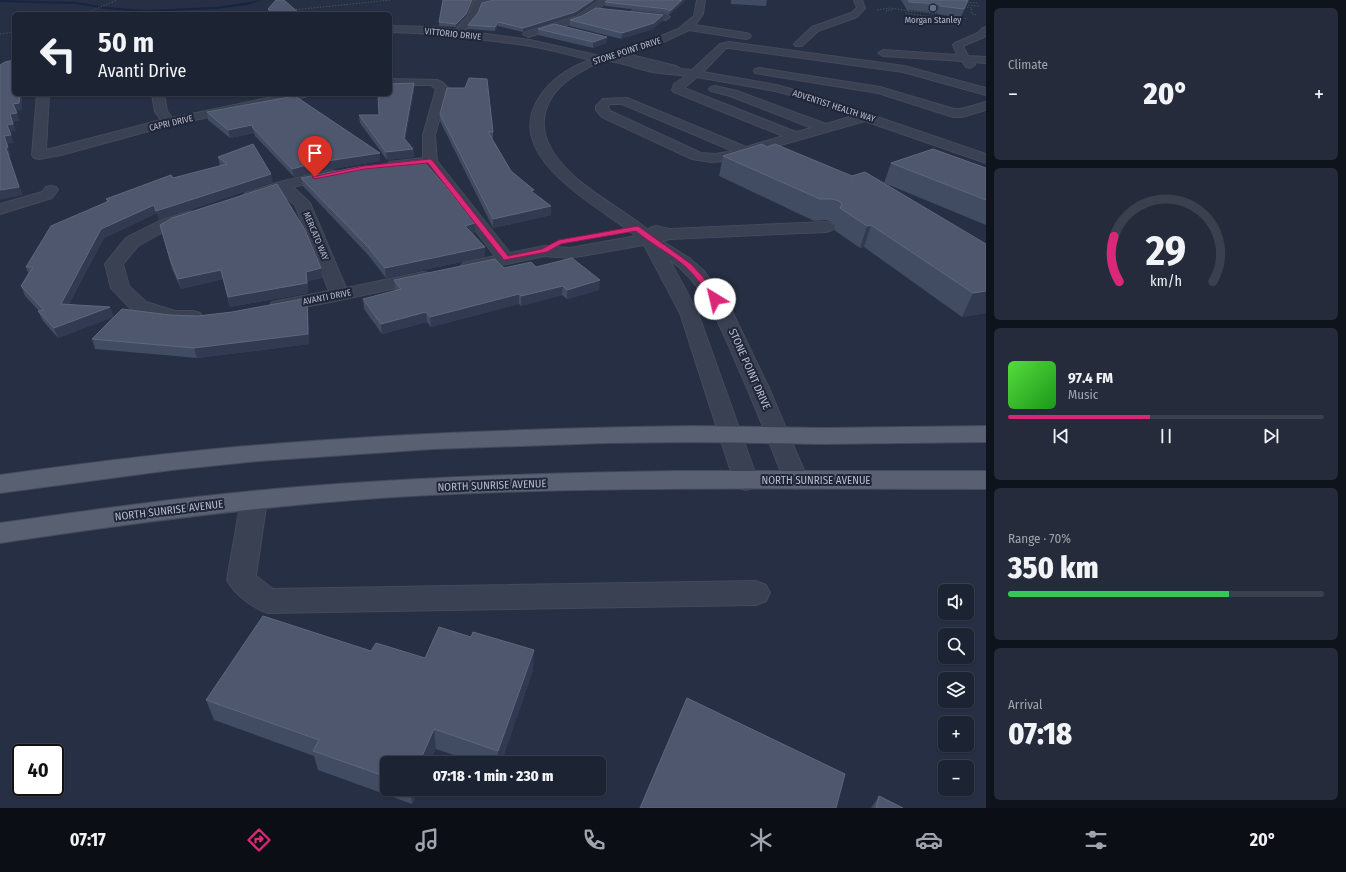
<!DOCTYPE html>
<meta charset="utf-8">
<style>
:root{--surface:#1c2332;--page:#252b3a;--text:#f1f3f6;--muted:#a0a4ac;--line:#3a404d;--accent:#db2777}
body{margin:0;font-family:"Fira Sans Condensed",sans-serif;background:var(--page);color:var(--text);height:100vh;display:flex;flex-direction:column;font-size:15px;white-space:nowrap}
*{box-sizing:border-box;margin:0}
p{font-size:13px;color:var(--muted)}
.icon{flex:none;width:22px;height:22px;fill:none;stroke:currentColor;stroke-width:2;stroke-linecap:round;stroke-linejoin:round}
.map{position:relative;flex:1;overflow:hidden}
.drawer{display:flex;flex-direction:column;gap:8px;padding:8px;background:#0f131c;width:360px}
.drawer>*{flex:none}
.banner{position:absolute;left:12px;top:12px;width:380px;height:84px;border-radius:6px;box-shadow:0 1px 3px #0004,0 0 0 1px var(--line);background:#1c2332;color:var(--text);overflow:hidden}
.tools{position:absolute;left:938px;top:584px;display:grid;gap:8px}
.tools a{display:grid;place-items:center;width:36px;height:36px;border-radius:6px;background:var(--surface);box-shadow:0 1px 3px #0004,0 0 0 1px var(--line);font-size:20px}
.speed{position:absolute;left:12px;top:744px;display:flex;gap:8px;font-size:20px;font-weight:700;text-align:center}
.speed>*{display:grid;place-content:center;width:52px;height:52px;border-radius:50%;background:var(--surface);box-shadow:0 1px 3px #0004,0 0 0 1px var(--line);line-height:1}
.speed .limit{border:2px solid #111;border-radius:6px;background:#fff;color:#111}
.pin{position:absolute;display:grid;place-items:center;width:34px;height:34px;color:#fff;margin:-41px -17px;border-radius:50% 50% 50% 0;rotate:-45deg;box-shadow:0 0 4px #0007}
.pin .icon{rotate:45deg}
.me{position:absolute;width:44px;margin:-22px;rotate:324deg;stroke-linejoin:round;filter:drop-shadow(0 0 3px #0008)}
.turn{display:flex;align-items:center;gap:14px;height:84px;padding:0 20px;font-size:18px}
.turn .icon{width:52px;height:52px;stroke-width:2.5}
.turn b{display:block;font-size:28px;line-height:34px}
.big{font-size:30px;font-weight:800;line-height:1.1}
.drawer .tile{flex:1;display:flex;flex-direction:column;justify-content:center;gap:6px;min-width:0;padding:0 14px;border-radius:6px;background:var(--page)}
.drawer .dial{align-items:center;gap:0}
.dial svg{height:104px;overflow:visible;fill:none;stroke:var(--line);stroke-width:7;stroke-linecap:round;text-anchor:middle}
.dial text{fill:var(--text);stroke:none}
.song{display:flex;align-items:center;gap:12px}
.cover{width:48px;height:48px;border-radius:6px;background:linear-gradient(135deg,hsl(110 70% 55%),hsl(120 70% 35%))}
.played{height:4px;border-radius:2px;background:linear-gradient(90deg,var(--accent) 45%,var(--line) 45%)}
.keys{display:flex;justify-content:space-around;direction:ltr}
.heat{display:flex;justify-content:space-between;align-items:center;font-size:22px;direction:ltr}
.charge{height:6px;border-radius:3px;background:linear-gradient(90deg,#34c759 70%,var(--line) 0)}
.trip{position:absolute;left:380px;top:756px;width:226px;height:40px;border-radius:6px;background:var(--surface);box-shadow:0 1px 3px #0004,0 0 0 1px var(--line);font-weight:800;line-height:40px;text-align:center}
.tab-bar{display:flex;height:64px;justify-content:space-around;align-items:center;background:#0b0e14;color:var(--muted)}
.tab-bar .icon{width:28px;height:28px}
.tab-bar .selected{color:var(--accent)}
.tab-bar b{font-size:18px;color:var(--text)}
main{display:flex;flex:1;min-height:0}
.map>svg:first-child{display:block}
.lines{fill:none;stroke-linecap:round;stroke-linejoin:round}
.stream{fill:#182441;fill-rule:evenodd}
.minor-casing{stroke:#444a5b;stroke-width:2}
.major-casing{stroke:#444a5b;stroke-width:2}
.path{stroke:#41565b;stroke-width:1;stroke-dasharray:1.5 1.5;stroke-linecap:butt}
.minor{fill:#3a4152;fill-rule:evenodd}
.major{fill:#586072;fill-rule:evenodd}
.wall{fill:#414b61}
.shaded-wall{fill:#313a50}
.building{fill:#4e576d;stroke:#5e677c}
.route{fill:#db2777;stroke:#8e194d}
.service-dot{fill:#5c6f8a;stroke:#1f2638;stroke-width:1.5}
.labels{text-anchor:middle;stroke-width:4;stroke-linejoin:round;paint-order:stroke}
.far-poi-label{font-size:9px;fill:#b8bdcc;stroke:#1f2638}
.far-street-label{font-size:9px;fill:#b8bdcc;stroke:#1f2638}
.street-label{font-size:11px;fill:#b8bdcc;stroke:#1f2638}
</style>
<main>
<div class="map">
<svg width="986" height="808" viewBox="0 0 986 808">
<rect width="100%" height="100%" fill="#262f43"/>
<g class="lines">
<path class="stream" d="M0,0l77,2 28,5 40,3 71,-3 47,-7 -16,5 -31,4 -71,3 -40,-3 -28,-5 -77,-2z"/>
<defs>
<path id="minor" d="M479,0h16l-1,2 -13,3 -4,11 -12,15 65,9 70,16 52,-16 26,-11 16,-13 3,-16h8l-2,14 -8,11 51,8 3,1 2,2 -2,2 -3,1 -57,-9 -30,14 -32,10 49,12 5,3 11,1 28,-26 9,-2 175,24 82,22v7l-83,-23 -174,-24h-3l-23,24 73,13 37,10 173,59v9l-121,-42 -140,40 -14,1 -19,-3 -90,-42 -6,-7v-4l7,-7 24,-1 119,49 37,-11 -109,-44 -2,-2 2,-6 12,-8c-10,-2 -21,-2 -33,-4 -14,-2 -32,-11 -47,-11 -7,0 -16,6 -22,9 -38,19 -54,54 -26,89 24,31 61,47 90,71l2,-2 6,-2 14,3 156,-7 6,2 2,3 -2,3 -6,2 -156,7 -8,2 27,17 15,13 26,36 38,79 40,94 -3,6 -9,3 -9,-3 -3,-6c-15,-39 -30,-77 -47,-115 -17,-40 -32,-80 -68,-106l29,54 60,168 -3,6 -9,3 -9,-3 -3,-6 -54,-168 -36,-68 -74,13 -26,-2 -75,16 -6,-1 -3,-4 3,-4 32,-7 -69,-90 -32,3 -5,-1 -2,-3 2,-3 34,-4v-23l13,-46 -5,-4h-41v-6l47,1 5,2 6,6 -13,47 2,26 73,92 34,-7 26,2 66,-12c-35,-29 -136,-79 -97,-138 11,-18 31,-31 51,-38 -20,-5 -40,-11 -60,-14 -47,-7 -93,-13 -140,-14v-6l41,1 24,3 12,-12 7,-17zM697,77l78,14 30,8 48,17 -27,8 -89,-33 -22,-5 -4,1 -2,2 2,2 19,5 82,32 -16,4 -112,-44zM610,104h12l111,47 -17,3 -15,-1 -91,-42 -2,-4z
M600,0h10l-29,21 -53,16 -5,-3 2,-2 50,-15z
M854,0h8l3,8 -8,9 -39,14 -16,15h-6l-2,-2 2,-2 16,-15 39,-14 6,-5z
M633,10l33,4 4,3 -4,3 -36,-5 -1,-2z
M986,27v8l-2,2 -21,9 5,10 18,1v6l-13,-1 2,3 -5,3 -4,-1 -4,-6 -79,-5 -5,-3 5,-3 74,5 -4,-10 2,-2 23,-10 5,-5z
M759,68l121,19 74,22h7l25,-7v8l-24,7h-9l-75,-24 -123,-20 -1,-2 1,-2z
M37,94h12l-3,56 115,-30 -6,-8 -3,-18h12l3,17 5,7 115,-24h23l-2,2 -4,1 -133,28 -110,30 -22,4 -5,-1 -2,-3z
M330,170l5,1 2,3 -2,3 -42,10 17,16 36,85 77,-16 6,1 3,4 -3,4 -89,19 -61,12 -7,-2 -2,-4 2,-4 57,-11 -34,-86 -16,-14 -29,9 -5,-1 -2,-3 2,-3 31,-10z
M51,186l5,1 2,3 -6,8 -52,16v-10l42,-12 4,-5z
M189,211l6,2 2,3 -2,3 -21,7 -36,20 -15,18 6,22 17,16 29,9h18l7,2 3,4 -3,4 -7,2h-20l-41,-13 -21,-22 -6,-24 21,-26 36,-18z
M254,491l9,3 4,6 -11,76 17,13 483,-8 10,4 4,8 -4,8 -10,4 -488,8c-15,-5 -33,-18 -41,-33l14,-80 4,-6z"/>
<path id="major" d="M693,426l129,2 164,-2v16l-164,2 -129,-2 -87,1 -173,6 -174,12 -87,9 -172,23v-18c87,-12 173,-23 260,-30 144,-12 288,-17 433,-19z
M675,471h311v18c-202,0 -404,-4 -606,9 -128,9 -254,26 -380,45v-20c91,-13 182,-26 274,-34 133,-12 267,-16 401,-18z"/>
</defs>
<use href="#minor" class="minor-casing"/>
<use href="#major" class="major-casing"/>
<path class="path" d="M964,2l14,1
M965,5l14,1
M964,7l8,1 -1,6 6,1
M293,10l97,-10
M877,10l13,-2 20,3
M908,11l26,2 34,6
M886,12l1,-2h7
M905,13l55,8
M84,14l33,-14
M245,14l27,-2
M0,34l14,-2"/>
<use href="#minor" class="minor"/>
<use href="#major" class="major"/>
</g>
<path class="wall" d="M443,0h31h-1l-7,17 -10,10 -17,-1v-4z
M686,0l-17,15 -3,-2 -61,-7v-4z
M731,0h36l-1,6 -35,-2z
M901,0h68l-8,17 -23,-3v-1l-31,-3z
M268,9l32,5h-30l-1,-2z
M574,16l-51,16 -25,-6 -3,5 -27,-2v-4z
M570,20l92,1 -9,8 -32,10 -51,-13z
M538,29l69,8 -1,6 -13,5 -55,-13z
M414,83v7l-9,50 8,9 1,8 -27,3 -27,-37 -1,-8h20z
M207,112l173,49 -65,11 -21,5 -39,-41 -1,-3 -24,5 -22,-18z
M440,114l53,18v8l18,31 23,23 17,12v9l-58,13 -53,-107z
M723,156l263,88v69l-24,4 -98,-70 -4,1 -26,-18 1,-4 -3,-3 -6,-3 -12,1 -95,-45z
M218,157l55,25 -114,38 -2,-7 -53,25 -35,66 45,13 56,-2 28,1 34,-4 75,-14 1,9 1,37 -112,14 -102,-9 -3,-10 21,-22 -55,21 -15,-17 -5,-10h1l-14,-15 -4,-10 7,-13 -2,-6 81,-66 -1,-2 114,-33z
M891,163l95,5v57l-102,-42z
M301,178l174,45v9l-3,1 13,14v10l-99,21 -17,-22 -66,-70z
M160,225l162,53 -14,3v12l-78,14 -7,-28 -42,10 -9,-20z
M536,267l63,23 -32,9 -5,-4 -41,11 -2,-2 -88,23 -4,-5 -45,12 -18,-25 -1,-10 33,-8 -1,-1 -1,-10 110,-12z
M371,651l54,7 108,12 -32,93h-24l-41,-14 -49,14v26h32l-7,15 -94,-34 -4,-14 -100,-36 -8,-20z
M879,796l24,12h-32z"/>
<path class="shaded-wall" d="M472,0h2h-1l-7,17 -10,10v-3z
M593,0h5l-24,16 -51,16v-4z
M682,0h4l-17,15 1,-4z
M968,0h1l-1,2 -7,15 3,-8z
M663,15l-1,6 -9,8 -32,10 1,-6z
M498,22v4l-3,5v-4z
M607,37l-1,6 -13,5v-6z
M414,83v7l-10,56v-8z
M20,94h2v16l-6,1 -3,-7z
M17,113l3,8 -7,1 3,9 -6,1 4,11 -7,1 4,11 -2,1 14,39 -23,5v-10l6,-42 -2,-12 6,-22z
M252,125l2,8 -24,5 -2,-8z
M413,149l1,8 -27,3 -1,-8z
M380,153v8l-65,11 -21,5 -2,-8 22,-6z
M271,174l2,8 -114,38 -2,-7 -53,25 -40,75 -3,-9 40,-75 53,-24z
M551,206v9l-58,13v-9z
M475,223v9l-10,3v-9z
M871,225l-7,22 -4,1 7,-22z
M485,247v10l-99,21 -1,-10z
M321,268l1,10 -14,3v12l-78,14 -2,-10 78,-25z
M221,270l2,9 -42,10 -3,-10z
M600,280l-1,10 -32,9v-9z
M563,286l-1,9 -41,11v-10z
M986,291v22l-24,4 11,-24z
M519,294v10l-88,23 -1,-10z
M307,298l1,9 1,37 -112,14 -3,-10z
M110,307l4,10 -56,21 -4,-10z
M426,312l1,10 -45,12 -1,-10z
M534,650l-1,20 -32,93h-3v-12z
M434,729l2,20 -6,14h-11z
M410,789h9l-7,15z"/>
<path class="building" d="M276,0h8l16,14h-26l-6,-5z
M443,0h29l-6,14 -10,10 -17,-2z
M494,0h99l-18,12 -52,16 -25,-6 -3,5 -27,-2 10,-12 4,-10z
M608,0h74l-12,11 -3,-2 -62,-7z
M908,0h60l-4,9 -24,-3v-2l-31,-2z
M596,8l67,7 -9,8 -32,10 -52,-13 12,-4z
M554,24l53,13 -14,5 -55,-13z
M14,60v34h6l-1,9 -6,1 4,9 -7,1 3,10 -6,1 4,10 -7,1 4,11 -2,1 13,39 -19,3v-125l5,-3z
M469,78l18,1 6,53h-5l23,39 23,19 -3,1 20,15 -58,13 -53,-105 7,-26h18z
M414,83l-10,55 9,11 -27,3 -27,-37h20l-1,-21h12v-10z
M295,96l85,57 -66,10 -22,6 -39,-41 -1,-3 -24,5 -21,-18z
M253,144l18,30 -115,37 -2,-6 -53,24 -40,75 49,3 -56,21 -16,-17 6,-1 -23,-24 12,-19h-7l25,-41 58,-25 -3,-2 65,-24 2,3 54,-14 -9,-7z
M762,144l5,3 8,-3 77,32 13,-4 121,72v47l-13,2 -102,-68 -4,1 -27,-18 2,-4 -3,-3 -7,-2h-12l-97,-43z
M933,149l53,19v32l-95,-37z
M422,160l23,26 30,37 -10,3 20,21 -100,21 -17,-21 -67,-69 57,-11z
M277,184l28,46 16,38 -15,4 1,11 -79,14 -7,-27 -43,9 -8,-20 -10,-34 12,-7z
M572,258l28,22 -33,10 -4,-4 -42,10 -2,-2 -89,23 -4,-5 -45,12 -18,-25 38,-10 -7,-9 101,-21 9,9 27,-6 5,5z
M307,298l1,36 -114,14 -102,-9 30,-30 48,6 28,1 34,-4z
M263,616l108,35 5,-8 49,15 14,-31 32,10 2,-5 61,18 -36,101 -64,-22 -15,34h-32v14l-74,-26 6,-11 -113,-40z
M687,698l158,76 -9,34h-196z
M879,796l24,12h-27z"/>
<path class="route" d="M430,159l2,1 76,96 34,-7 17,-9 79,-14 53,38 12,13 16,22 -1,1h-5c-8,-11 -16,-22 -26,-32 -15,-14 -35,-23 -51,-37l-75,13 -14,8 -43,8 -76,-97 -64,6 -49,10 -3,-2 52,-11z"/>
<circle class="service-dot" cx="933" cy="8" r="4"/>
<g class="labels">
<g class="far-poi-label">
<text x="933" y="23">Morgan Stanley</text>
</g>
<g class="far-street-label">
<text transform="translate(453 34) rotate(6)" y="3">VITTORIO DRIVE</text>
<text transform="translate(627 51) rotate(-18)" y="3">STONE POINT DRIVE</text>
<text transform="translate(834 106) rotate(18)" y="3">ADVENTIST HEALTH WAY</text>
<text transform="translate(171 123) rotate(-13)" y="3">CAPRI DRIVE</text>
<text transform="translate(316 236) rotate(67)" y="3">MERCATO WAY</text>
<text transform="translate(327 297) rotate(-11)" y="3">AVANTI DRIVE</text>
</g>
<g class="street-label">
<text transform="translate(750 369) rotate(66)" y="4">STONE POINT DRIVE</text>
<text x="816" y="484">NORTH SUNRISE AVENUE</text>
<text transform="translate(492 485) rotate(-2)" y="4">NORTH SUNRISE AVENUE</text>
<text transform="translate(169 510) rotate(-7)" y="4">NORTH SUNRISE AVENUE</text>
</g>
</g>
</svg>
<div class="tools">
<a><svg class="icon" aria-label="sound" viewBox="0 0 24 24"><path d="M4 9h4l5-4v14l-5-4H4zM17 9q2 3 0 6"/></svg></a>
<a><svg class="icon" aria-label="search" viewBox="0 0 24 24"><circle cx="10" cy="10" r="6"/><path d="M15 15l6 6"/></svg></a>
<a><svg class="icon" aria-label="layers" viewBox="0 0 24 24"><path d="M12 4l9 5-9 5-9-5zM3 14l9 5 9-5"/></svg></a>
<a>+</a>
<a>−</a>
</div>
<div class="speed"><div class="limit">40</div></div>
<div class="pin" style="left:315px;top:177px;background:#d93025"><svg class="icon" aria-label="arrive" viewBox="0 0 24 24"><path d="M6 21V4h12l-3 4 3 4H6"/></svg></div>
<svg class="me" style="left:715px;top:299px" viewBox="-20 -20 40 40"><circle r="19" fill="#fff"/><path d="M0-13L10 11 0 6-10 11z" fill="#db2777"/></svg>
<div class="trip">07:18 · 1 min · 230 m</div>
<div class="banner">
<div class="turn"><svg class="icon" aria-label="left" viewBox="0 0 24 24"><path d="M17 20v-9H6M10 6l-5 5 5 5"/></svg><div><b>50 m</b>Avanti Drive</div></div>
</div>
</div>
<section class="drawer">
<div class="tile"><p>Climate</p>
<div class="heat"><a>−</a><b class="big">20°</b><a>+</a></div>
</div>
<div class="tile dial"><svg viewBox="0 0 100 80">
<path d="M14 69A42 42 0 1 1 86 69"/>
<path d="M14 69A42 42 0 0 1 10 34" stroke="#db2777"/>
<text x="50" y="56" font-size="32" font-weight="700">29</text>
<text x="50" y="72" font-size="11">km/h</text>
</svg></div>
<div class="tile">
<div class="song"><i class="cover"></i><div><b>97.4 FM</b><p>Music</p></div></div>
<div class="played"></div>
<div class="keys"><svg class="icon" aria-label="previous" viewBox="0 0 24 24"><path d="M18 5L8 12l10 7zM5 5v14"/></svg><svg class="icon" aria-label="pause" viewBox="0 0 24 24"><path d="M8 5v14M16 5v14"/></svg><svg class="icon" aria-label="next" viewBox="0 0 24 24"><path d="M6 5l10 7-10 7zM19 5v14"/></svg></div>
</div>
<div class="tile"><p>Range · 70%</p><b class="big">350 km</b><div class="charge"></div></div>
<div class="tile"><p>Arrival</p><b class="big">07:18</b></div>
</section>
</main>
<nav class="tab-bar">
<b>07:17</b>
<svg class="icon selected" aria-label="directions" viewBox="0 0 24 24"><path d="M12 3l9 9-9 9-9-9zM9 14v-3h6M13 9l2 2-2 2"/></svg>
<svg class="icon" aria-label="music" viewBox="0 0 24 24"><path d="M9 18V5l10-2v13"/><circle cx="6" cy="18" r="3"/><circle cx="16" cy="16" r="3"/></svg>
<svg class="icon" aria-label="phone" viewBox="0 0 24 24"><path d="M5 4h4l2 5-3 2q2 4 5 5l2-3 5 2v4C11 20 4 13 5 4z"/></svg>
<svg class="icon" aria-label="climate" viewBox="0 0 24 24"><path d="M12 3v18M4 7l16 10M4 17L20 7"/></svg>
<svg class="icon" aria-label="car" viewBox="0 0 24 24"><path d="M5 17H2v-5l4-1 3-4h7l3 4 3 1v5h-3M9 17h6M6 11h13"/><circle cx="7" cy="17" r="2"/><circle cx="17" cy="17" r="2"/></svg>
<svg class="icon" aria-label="filters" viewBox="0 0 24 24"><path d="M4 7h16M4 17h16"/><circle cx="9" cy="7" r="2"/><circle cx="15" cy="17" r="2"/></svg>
<b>20°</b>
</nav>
